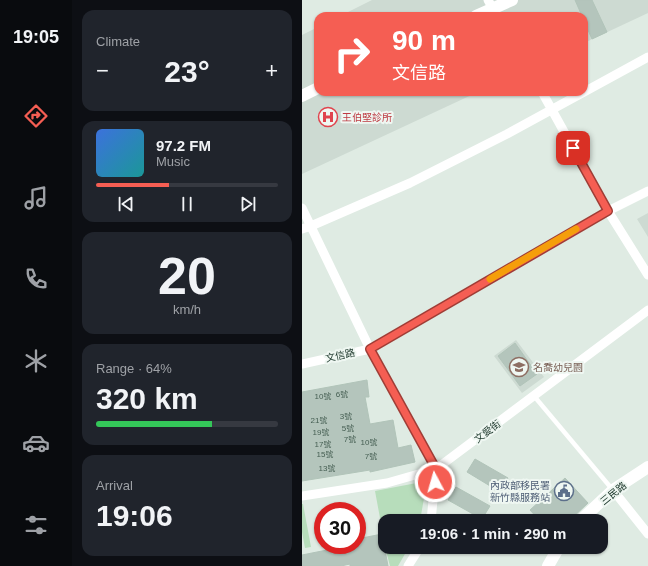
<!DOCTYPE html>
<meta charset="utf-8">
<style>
:root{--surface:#171b24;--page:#20242c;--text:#f1f3f6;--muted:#9ea1a6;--line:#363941;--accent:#f55e53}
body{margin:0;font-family:Arial,"Noto Sans TC",sans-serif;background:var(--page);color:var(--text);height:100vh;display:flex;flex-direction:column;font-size:15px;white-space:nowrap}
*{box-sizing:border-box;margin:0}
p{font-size:13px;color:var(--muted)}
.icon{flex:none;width:22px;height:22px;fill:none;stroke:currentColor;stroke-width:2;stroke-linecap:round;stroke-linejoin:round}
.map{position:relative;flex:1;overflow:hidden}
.drawer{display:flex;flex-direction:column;gap:10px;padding:10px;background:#0d0f14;width:230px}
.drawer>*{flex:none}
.banner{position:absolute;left:12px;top:12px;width:274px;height:84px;border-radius:12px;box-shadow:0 1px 3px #0004;background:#f55e53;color:#fff;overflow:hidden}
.speed{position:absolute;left:12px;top:502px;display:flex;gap:8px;font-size:20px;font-weight:700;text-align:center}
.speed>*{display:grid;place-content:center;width:52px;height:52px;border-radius:50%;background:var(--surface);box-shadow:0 1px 3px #0004;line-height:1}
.speed .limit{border:6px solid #d22;background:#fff;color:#111}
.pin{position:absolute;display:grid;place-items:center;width:34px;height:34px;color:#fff;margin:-17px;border-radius:8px;box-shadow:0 2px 6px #0006}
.me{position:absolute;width:44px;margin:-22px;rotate:354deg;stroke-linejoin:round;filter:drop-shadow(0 0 3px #0008)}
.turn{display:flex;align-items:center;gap:14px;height:84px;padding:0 12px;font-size:18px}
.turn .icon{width:52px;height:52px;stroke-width:2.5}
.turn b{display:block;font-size:28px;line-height:34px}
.big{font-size:30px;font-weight:600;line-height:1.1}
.drawer .tile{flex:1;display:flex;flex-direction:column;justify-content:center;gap:6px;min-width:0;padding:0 14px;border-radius:12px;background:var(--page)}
.drawer .dial{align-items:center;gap:0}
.dial b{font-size:52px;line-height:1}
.song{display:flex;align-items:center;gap:12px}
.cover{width:48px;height:48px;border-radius:6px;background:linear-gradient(135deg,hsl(220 70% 55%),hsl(180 70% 35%))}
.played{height:4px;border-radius:2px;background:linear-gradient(90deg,var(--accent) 40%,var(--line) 40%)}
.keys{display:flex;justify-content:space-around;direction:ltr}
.heat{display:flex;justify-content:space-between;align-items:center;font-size:22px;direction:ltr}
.charge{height:6px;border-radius:3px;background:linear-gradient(90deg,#34c759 64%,var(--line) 0)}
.trip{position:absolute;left:76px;top:514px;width:230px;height:40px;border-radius:12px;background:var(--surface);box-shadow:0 1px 3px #0004;font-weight:600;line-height:40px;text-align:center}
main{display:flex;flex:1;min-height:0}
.tabs{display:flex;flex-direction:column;width:72px;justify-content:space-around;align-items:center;background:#090b0e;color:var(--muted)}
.tabs .icon{width:28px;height:28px}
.tabs .selected{color:var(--accent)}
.tabs b{font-size:18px;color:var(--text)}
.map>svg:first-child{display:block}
.built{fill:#cddad2}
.green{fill:#b7ddbb}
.building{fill:#b4c5bc;stroke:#b1c4b9}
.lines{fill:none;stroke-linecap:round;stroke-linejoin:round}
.lane{stroke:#fff;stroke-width:4.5}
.street{stroke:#fff;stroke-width:9}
.secondary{stroke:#fff;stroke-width:12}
.route-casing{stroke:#9f3d36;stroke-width:10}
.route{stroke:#f55e53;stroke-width:7}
.slow{stroke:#f59e0b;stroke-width:7}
.labels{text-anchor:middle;stroke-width:4;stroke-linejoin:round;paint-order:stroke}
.number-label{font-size:8px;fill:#455e52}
.health-label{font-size:10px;fill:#be3a42;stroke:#eff7f2;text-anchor:start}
.street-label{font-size:10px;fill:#203b2f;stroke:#eff7f2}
.education-label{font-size:10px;fill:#785e54;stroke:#eff7f2;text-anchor:start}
.service-label{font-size:10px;fill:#4e5e75;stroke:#eff7f2;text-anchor:end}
</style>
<main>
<nav class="tabs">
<b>19:05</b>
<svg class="icon selected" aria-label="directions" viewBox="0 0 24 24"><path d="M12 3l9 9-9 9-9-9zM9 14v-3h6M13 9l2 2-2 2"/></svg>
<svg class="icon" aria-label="music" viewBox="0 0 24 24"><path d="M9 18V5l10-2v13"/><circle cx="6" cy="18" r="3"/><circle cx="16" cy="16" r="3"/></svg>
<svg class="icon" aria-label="phone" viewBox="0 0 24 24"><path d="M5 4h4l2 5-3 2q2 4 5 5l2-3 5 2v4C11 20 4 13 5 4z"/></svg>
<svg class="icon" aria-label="climate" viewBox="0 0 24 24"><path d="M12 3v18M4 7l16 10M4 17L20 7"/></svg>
<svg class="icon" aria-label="car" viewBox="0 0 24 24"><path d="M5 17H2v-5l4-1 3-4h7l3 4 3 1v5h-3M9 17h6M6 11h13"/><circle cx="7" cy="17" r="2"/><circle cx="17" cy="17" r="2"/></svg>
<svg class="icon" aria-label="filters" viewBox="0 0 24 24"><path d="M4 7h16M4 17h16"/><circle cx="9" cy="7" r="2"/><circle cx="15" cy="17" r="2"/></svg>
</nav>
<section class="drawer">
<div class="tile"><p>Climate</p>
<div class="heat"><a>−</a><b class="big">23°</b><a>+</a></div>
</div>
<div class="tile">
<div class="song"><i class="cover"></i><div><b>97.2 FM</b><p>Music</p></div></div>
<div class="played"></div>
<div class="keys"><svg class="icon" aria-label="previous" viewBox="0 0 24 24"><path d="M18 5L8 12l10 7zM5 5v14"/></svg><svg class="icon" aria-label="pause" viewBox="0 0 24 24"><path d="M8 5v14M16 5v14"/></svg><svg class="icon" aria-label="next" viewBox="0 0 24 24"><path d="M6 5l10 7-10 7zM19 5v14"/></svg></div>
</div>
<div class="tile dial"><b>20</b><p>km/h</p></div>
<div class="tile"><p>Range · 64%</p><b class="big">320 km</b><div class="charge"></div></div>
<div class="tile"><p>Arrival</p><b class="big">19:06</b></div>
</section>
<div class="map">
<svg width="346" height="566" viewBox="0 0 346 566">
<rect width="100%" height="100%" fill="#dfebe3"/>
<path class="built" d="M70,0h276v13l-64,30v-27h-244z
M16,27v65h160l-176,82v-139z
M346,213v24l-11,-18z
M214,340l28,37 -22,16 -28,-37z"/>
<path class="green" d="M125,481l-7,40h-35v24l-10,-54z
M0,504h1l8,43 -6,1 -3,-16z
M83,547h24l-11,19h-8z"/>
<path class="building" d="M273,0h17l15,32 -15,7 -8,-18v-5h-2z
M213,343l22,31 -17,12 -22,-30z
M65,380l2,17h-4l5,27 23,-4 5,28 13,-3 4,17 -45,10v-2l-68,11v-89z
M173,459l33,19 -8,14 -33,-20z
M263,478l23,25 -19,18h-29l-10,-11z
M154,487l34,19 -8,13 -34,-19z
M80,534l6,32h-38v-2l-9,2h-39v-11l45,-9v-1h10v-6z"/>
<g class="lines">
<path class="lane" d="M232,396l78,93"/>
<path class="street" d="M186,0l9,16
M240,92l66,119 40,64
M282,92l64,-35
M0,208l68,141 66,120 -5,52
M0,229l9,-3 99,-43 97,-49 77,-42
M0,364l68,-15 238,-138 40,-20
M311,490l35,44
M0,496l85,-13 49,-14 212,-159
M106,566l12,-19"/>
<path class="secondary" d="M174,16l36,-16
M0,96l16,-8
M278,521l33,-31 35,-23
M246,566l11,-19"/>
</g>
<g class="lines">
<defs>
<path id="route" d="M133,482l1,-13 -66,-120 238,-138 -35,-63"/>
</defs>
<use href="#route" class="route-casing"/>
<use href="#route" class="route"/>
<path class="slow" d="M188,279l86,-50"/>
</g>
<defs>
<symbol id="hospital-ring" viewBox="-11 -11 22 22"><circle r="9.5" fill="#eff7f2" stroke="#e0444e" stroke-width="1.5"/><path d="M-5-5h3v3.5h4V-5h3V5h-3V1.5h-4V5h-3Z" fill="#e0444e"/></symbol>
<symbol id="school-ring" viewBox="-11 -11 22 22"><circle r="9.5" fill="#eff7f2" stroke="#8d6e63" stroke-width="1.5"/><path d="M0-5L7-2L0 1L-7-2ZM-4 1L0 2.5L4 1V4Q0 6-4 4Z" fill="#8d6e63"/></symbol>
<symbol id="civic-ring" viewBox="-11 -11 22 22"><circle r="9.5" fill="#eff7f2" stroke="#5c6f8a" stroke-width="1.5"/><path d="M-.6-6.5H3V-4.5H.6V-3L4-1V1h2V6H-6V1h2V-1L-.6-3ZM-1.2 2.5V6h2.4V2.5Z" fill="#5c6f8a"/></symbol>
</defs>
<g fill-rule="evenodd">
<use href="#hospital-ring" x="15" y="106" width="22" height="22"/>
<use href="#school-ring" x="206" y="356" width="22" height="22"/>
<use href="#civic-ring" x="251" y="480" width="22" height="22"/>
</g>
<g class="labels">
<g class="number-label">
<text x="40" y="397">6號</text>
<text x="21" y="399">10號</text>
<text x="44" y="419">3號</text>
<text x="17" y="423">21號</text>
<text x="46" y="431">5號</text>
<text x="19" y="435">19號</text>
<text x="48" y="442">7號</text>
<text x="67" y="445">10號</text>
<text x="21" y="447">17號</text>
<text x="23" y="457">15號</text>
<text x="69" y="459">7號</text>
<text x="25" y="471">13號</text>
</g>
<g class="health-label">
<text x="40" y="121">王伯堅診所</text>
</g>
<g class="street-label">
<text transform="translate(38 355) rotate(-12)" y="4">文信路</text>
<text transform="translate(185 431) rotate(-37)" y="4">文愛街</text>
<text transform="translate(311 493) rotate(-39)" y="4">三民路</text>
</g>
<g class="education-label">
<text x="231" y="371">名喬幼兒園</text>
</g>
<g class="service-label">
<text x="248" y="489">內政部移民署<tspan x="248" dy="12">新竹縣服務站</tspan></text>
</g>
</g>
</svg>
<div class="speed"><div class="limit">30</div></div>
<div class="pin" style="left:271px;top:148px;background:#d93025"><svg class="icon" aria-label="arrive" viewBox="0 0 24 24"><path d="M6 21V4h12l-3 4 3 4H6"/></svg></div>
<svg class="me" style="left:133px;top:482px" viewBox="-20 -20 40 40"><circle r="17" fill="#f55e53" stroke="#fff" stroke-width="3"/><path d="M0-11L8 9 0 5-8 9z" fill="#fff"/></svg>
<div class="trip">19:06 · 1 min · 290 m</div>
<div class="banner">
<div class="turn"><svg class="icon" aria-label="right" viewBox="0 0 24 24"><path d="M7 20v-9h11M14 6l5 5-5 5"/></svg><div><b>90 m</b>文信路</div></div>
</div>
</div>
</main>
